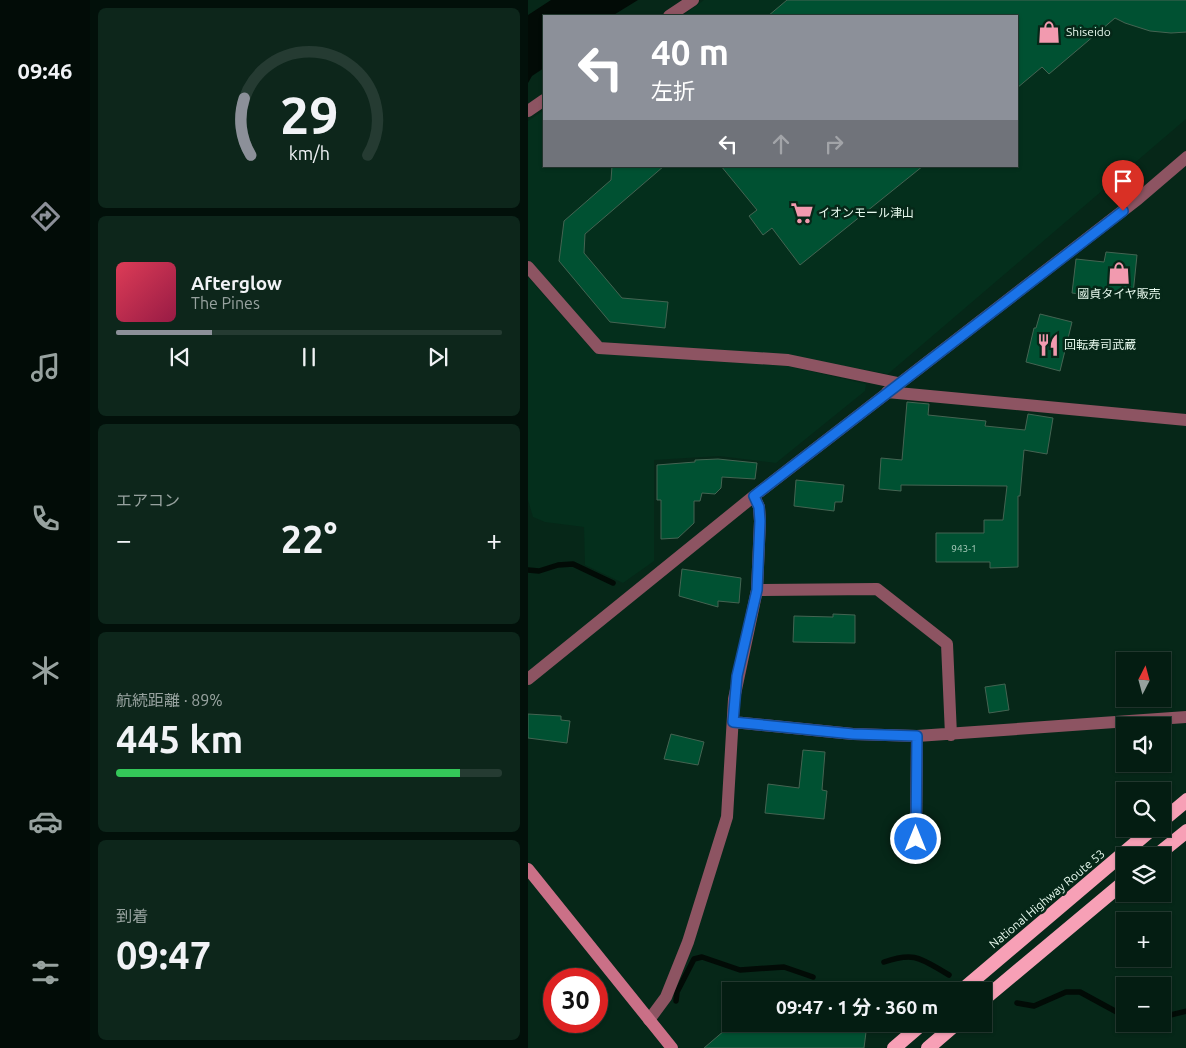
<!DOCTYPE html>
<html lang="ja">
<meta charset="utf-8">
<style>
:root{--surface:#041d12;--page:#0d261b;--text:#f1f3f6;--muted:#97a29f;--line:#253b32;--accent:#8c9099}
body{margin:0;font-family:Ubuntu,"Noto Sans JP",sans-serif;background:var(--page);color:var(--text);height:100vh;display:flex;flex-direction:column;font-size:19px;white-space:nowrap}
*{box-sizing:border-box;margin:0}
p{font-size:16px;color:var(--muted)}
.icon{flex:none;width:28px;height:28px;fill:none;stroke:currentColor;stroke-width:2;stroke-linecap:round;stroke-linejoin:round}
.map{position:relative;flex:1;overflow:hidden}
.side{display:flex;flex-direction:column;gap:8px;padding:8px;background:#02100a;width:438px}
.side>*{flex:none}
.hud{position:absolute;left:15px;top:15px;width:475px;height:152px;border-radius:0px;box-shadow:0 1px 4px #0004,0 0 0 1px var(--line);background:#8c9099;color:#fff;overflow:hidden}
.needle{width:32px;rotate:6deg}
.tools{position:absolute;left:588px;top:652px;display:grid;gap:10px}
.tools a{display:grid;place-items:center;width:55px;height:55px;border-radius:0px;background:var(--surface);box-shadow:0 1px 4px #0004,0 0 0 1px var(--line);font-size:25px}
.speed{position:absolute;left:15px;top:968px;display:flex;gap:10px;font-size:25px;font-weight:700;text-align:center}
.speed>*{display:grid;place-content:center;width:65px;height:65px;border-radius:50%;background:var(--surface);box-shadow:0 1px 4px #0004,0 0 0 1px var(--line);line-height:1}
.speed .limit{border:8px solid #d22;background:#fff;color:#111}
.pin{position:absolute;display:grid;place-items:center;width:42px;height:42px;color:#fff;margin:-51px -21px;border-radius:50% 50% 50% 0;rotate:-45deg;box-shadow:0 0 5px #0007}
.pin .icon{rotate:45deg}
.me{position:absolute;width:55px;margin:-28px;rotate:0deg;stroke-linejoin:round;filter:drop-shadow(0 0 4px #0008)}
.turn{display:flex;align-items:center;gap:18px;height:105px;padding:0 25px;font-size:22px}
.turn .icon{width:65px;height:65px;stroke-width:2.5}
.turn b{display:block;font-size:35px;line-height:42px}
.lanes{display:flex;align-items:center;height:48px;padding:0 25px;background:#0003;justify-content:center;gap:25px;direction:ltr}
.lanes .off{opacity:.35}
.big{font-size:38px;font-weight:700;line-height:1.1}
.side .tile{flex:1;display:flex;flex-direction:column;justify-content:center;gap:8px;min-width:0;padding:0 18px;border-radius:8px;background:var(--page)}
.side .dial{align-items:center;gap:0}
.dial svg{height:130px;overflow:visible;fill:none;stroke:var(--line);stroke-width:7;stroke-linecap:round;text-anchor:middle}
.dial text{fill:var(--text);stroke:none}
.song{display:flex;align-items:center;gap:15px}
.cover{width:60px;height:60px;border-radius:8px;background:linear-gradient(135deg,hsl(350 70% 55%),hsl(340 70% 35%))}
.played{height:5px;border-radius:2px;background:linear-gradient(90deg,var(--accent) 25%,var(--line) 25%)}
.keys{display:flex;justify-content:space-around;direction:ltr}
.heat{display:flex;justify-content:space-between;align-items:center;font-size:28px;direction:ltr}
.charge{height:8px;border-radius:4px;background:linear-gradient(90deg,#34c759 89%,var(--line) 0)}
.trip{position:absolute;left:194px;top:982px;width:270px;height:50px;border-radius:0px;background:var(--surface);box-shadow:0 1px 4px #0004,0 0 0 1px var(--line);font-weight:700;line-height:50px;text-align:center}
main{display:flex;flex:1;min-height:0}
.tabs{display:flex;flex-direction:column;width:90px;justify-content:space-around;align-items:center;background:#020c07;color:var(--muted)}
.tabs .icon{width:35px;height:35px}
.tabs .selected{color:var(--accent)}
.tabs b{font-size:22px;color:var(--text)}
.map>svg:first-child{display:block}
.built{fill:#042f1c}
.water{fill:#020b06}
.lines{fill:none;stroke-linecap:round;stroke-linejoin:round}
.stream{stroke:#020b06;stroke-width:5.5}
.building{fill:#005132;stroke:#446452}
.minor{stroke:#8d5462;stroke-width:12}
.secondary{stroke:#ca7087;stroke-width:12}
.trunk{stroke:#f7a0b6;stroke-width:14}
.route-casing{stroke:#114b97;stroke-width:12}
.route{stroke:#1a73e8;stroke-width:9}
.labels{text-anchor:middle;stroke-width:5;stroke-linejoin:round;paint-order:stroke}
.number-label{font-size:10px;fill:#adcfbf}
.poi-label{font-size:12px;fill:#e7f9ee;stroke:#062718;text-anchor:start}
.street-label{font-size:12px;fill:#e7f9ee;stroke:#062718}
</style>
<main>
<nav class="tabs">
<b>09:46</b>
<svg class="icon selected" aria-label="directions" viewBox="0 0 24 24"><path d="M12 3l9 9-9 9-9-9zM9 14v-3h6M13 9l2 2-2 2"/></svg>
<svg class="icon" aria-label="music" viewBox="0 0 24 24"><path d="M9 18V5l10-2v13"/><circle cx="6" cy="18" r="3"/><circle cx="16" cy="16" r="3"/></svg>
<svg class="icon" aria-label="phone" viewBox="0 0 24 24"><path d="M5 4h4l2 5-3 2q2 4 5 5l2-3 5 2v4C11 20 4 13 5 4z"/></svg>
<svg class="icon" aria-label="climate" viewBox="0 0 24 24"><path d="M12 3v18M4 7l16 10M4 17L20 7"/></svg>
<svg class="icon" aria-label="car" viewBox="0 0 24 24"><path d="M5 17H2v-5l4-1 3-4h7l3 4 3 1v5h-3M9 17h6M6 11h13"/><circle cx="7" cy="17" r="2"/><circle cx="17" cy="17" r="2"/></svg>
<svg class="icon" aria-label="filters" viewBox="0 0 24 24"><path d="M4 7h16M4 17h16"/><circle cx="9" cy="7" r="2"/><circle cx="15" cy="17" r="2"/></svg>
</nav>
<section class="side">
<div class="tile dial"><svg viewBox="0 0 100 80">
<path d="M14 69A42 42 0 1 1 86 69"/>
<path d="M14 69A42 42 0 0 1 10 34" stroke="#8c9099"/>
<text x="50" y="56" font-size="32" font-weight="700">29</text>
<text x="50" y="72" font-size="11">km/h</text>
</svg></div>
<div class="tile">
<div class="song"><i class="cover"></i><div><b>Afterglow</b><p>The Pines</p></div></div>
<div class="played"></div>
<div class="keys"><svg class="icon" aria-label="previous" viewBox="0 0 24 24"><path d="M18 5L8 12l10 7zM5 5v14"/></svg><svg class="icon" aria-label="pause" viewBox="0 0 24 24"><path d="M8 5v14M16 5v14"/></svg><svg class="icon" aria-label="next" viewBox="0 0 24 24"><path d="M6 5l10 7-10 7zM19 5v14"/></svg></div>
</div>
<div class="tile"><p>エアコン</p>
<div class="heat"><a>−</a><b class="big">22°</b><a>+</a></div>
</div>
<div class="tile"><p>航続距離 · 89%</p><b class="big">445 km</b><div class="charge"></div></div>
<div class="tile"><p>到着</p><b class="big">09:47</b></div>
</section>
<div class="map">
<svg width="659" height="1048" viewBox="0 0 659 1048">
<rect width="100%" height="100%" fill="#062718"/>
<path class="built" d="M176,0h482v119l-298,255 -112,-20 -176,-12 -72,-82v-139l16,-11v56h473v-150h-335z
M0,277l67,76 193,13 78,18 -1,7 -89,72 -57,-7 -65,4v101l-31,22 -38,-18 -1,-38 -39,-5 -12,-5 -5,-17z"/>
<path class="water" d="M23,0h87l-26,16h-68v52l-12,8 -4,7v-68z"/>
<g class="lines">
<path class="stream" d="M0,570l11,1 19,-6 15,-1 40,19
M356,962c32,-11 37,-3 65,13
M148,1001l1,-9 17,-33 8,-2 38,13 44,-3 29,10
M489,1003l17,3 32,-14h14l44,24
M634,1017l25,-6"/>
</g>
<path class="building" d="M259,0h400v32l-16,1 -21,-2 -25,-8 -10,-5 -66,56 -7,-7 -25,21v-72h-249z
M84,166h52l-79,68 -1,19 38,45 46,4 -3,26 -55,-6 -51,-61 5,-40 47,-41z
M193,166h202l-123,99 -28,-37 -9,7 -14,-19 8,-6z
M578,252l31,3 -4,39 -36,-3 -1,5 -24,-3 4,-34 28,3z
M512,314l32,8 -12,49 -34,-9 8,-34h2z
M379,402l22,2 -1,11 58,6 -1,5 40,4 3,-16 25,4 -6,36 -23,-4 -4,46h-2v71l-28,1v-6h-54v-29h48v-13h19l4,-34 -106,-1v6l-22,-2 2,-31 21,2z
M190,459l39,4 -2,16 -33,-2 -1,11 -6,6 -13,-1 -2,8h-6v22l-16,15 -17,1v-39h-4v-35l38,-3v-2z
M268,480l48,5 -2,17h-7l-1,9 -40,-5z
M154,569l59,9 -2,25 -21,-2v6l-39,-11z
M305,614l22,1v28l-62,-1 1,-26 39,1z
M477,684l4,26 -20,3 -4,-26z
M0,714l33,2v4l9,1 -3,22 -39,-5z
M143,734l33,8 -6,23 -34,-6z
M275,750l22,2 -3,38 5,1 -3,28 -59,-6 3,-29 31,4z
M204,1024h135l-3,24h-160z"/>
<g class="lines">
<path class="minor" d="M141,16l24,-16
M0,111l16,-11
M0,267l71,81 189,12 110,23
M359,392l300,28
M229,590l120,-1 70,55 4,91
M0,679l226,-183 384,-297 49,-42
M205,722l120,12 64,2 270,-19
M388,839l1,-103
M121,1020l17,-23 22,-55 39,-125 7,-118 23,-109 3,-69 -1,-14 -5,-11"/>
<path class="secondary" d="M0,869l144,179"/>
<path class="trunk" d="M634,821l25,-21
M628,856l31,-25
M433,991l191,-162
M455,1000l141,-118
M366,1048l28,-24
M400,1048l28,-24"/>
</g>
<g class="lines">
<defs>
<path id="route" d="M388,839l1,-103 -64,-2 -120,-12 4,-46 20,-86 3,-69 -1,-14 -5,-11 369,-285"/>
</defs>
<use href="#route" class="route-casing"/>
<use href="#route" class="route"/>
</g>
<defs>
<symbol id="shop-bare" viewBox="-9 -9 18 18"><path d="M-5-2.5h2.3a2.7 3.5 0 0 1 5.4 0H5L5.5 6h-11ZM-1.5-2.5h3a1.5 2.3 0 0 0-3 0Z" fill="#f29aaf" stroke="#062718" stroke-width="2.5" paint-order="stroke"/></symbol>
<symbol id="supermarket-bare" viewBox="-9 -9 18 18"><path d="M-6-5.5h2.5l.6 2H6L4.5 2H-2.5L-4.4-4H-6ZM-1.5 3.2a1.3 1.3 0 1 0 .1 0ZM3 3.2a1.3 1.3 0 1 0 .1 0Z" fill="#f29aaf" stroke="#062718" stroke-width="2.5" paint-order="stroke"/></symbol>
<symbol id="restaurant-bare" viewBox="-9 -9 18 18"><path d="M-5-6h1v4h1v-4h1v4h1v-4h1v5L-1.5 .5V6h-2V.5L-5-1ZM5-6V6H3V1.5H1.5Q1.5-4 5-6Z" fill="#f29aaf" stroke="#062718" stroke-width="2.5" paint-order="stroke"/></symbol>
</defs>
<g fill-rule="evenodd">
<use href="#shop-bare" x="505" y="16" width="32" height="32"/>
<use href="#supermarket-bare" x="258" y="197" width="32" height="32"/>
<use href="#shop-bare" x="575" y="257" width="32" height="32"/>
<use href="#restaurant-bare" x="504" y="329" width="32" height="32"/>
</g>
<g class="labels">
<g class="number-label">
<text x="436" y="552">943-1</text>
</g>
<g class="poi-label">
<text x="538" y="36">Shiseido</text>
<text x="290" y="217">イオンモール津山</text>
<text x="591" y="298" text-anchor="middle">國貞タイヤ販売</text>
<text x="536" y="349">回転寿司武蔵</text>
</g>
<g class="street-label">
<text transform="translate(519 899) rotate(-40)" y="4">National Highway Route 53</text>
</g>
</g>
</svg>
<div class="tools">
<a><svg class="needle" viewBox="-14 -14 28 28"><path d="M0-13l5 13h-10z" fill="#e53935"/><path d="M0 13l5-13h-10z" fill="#97a29f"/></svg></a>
<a><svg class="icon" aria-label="sound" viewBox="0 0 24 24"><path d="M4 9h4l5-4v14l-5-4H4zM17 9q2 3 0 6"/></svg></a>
<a><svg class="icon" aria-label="search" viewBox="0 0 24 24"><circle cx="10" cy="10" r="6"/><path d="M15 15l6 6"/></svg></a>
<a><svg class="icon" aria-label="layers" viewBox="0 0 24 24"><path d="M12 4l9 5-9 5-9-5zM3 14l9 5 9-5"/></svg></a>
<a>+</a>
<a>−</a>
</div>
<div class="speed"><div class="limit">30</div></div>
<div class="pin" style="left:595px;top:211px;background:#d93025"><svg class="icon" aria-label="arrive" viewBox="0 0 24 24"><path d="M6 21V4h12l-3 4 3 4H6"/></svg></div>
<svg class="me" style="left:388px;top:839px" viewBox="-20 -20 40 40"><circle r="17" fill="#1a73e8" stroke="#fff" stroke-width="3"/><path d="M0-11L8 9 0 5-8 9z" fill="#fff"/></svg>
<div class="trip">09:47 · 1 分 · 360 m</div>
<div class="hud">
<div class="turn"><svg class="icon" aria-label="left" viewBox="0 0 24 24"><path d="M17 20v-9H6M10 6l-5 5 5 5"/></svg><div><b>40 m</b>左折</div></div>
<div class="lanes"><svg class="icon" aria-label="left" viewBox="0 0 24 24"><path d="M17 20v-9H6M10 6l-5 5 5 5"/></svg><svg class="icon off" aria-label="ahead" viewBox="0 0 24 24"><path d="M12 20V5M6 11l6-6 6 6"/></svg><svg class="icon off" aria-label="right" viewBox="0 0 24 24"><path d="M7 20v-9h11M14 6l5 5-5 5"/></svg></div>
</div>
</div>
</main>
